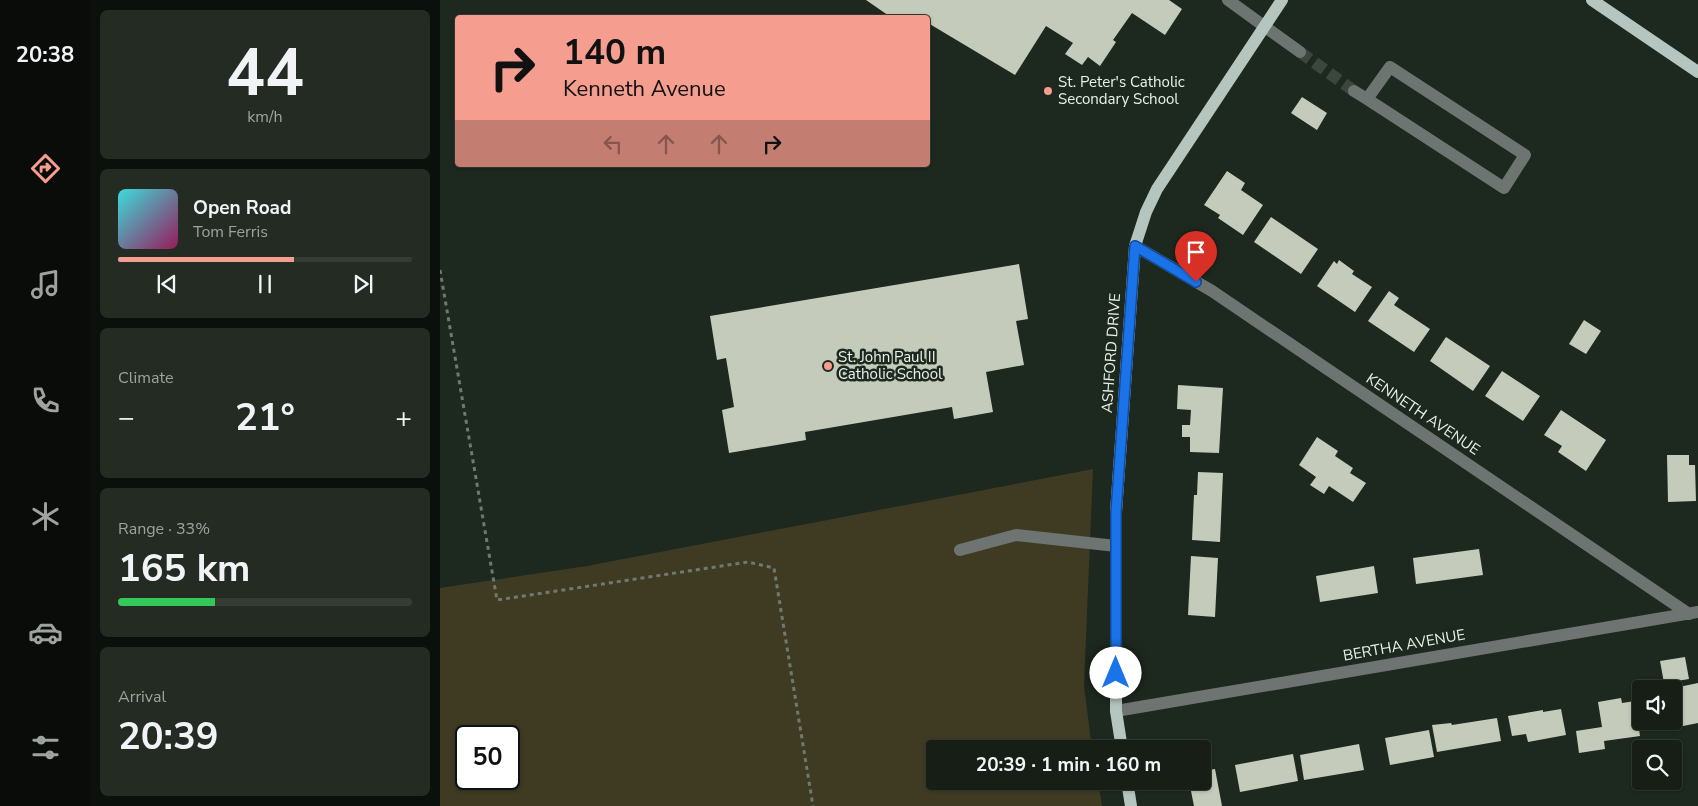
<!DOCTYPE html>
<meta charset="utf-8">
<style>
:root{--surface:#161e16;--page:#232b23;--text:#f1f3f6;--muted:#9ea2a1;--line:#353c35;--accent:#f59d8e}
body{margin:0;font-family:"Nunito Sans",sans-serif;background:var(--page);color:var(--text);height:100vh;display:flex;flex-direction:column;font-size:19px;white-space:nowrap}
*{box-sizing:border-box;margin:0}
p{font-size:16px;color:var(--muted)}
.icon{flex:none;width:28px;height:28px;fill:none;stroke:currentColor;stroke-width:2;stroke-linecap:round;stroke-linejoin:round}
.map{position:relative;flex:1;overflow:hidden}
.side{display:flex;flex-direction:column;gap:10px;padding:10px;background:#0c100c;width:350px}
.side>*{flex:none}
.hud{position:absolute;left:15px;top:15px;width:475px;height:152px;border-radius:5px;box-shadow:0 1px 4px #0004,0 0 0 1px var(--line);background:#f59d8e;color:#111;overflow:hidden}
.buttons{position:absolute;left:1192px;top:680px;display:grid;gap:10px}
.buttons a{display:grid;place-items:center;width:50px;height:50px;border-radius:5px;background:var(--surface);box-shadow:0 1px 4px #0004,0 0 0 1px var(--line);font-size:25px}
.speed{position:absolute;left:15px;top:725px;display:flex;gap:10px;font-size:25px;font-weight:700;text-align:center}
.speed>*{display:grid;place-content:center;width:65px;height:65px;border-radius:50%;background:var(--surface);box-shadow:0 1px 4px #0004,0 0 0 1px var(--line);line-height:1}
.speed .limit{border:2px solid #111;border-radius:8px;background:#fff;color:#111}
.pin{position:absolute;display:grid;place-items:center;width:42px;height:42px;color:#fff;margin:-51px -21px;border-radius:50% 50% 50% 0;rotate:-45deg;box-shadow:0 0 5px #0007}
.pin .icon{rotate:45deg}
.me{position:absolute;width:55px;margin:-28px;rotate:0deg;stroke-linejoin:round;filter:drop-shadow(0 0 4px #0008)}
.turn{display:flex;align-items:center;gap:18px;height:105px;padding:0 25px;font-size:22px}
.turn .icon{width:65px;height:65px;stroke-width:2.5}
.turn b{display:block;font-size:35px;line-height:42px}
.lanes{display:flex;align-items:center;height:48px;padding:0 25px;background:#0003;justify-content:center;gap:25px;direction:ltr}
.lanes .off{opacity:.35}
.big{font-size:38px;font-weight:700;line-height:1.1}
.side .widget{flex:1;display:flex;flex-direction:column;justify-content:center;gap:8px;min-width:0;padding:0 18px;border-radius:8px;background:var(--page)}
.side .dial{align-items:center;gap:0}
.dial b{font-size:65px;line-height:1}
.song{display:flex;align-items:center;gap:15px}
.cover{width:60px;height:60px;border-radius:8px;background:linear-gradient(135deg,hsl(180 70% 55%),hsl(330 70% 35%))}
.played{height:5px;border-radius:2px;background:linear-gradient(90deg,var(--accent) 60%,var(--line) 60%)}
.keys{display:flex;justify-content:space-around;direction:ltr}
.heat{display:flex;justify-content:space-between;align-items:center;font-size:28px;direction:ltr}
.charge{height:8px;border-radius:4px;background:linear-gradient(90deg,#34c759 33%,var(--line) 0)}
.trip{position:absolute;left:486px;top:740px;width:285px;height:50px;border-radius:5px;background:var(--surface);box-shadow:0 1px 4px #0004,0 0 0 1px var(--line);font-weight:700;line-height:50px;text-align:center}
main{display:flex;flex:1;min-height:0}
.menu{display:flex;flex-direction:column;width:90px;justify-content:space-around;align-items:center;background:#090c09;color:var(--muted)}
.menu .icon{width:35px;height:35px}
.menu .current{color:var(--accent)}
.menu b{font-size:22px;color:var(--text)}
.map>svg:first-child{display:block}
.green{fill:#3f3b22;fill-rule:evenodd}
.building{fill:#c5cbbb}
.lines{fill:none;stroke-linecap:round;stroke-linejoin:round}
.minor-tunnel{stroke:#3c463d;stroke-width:12;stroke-dasharray:12 6;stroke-linecap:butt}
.path{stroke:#6f7970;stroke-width:3;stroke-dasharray:4 4;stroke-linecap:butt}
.minor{stroke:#6d7471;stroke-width:12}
.major{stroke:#b5c5bf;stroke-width:12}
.route-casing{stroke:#114b97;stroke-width:12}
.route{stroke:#1a73e8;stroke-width:9}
.poi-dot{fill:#f59d8e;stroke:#1d281e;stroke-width:2}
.labels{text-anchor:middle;stroke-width:5;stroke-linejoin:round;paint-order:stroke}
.poi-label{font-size:15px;fill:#eaf1ea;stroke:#1d281e;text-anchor:start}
.street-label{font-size:15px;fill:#eaf1ea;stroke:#1d281e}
</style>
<main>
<nav class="menu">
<b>20:38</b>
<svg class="icon current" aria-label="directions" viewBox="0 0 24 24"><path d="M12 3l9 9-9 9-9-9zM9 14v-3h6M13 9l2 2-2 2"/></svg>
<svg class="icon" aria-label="music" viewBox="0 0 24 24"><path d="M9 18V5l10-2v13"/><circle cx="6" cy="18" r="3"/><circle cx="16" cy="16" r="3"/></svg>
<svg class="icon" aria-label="phone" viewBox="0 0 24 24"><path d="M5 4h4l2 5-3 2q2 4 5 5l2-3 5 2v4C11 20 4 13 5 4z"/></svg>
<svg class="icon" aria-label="climate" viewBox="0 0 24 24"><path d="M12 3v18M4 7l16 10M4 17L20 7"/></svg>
<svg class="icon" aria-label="car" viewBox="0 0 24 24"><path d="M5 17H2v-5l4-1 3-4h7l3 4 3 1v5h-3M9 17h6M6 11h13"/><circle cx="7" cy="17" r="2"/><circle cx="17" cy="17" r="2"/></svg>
<svg class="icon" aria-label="filters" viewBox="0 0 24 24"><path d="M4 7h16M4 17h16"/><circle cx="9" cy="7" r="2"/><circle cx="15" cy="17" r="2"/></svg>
</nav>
<section class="side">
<div class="widget dial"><b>44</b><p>km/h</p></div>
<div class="widget">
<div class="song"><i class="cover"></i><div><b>Open Road</b><p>Tom Ferris</p></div></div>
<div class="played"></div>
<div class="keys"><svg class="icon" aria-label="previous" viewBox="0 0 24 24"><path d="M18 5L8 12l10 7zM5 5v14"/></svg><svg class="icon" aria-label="pause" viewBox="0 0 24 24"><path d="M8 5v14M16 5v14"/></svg><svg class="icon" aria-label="next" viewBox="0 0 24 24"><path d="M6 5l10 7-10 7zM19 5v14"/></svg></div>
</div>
<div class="widget"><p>Climate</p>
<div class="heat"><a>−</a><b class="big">21°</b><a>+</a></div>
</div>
<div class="widget"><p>Range · 33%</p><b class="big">165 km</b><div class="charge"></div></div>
<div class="widget"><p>Arrival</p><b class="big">20:39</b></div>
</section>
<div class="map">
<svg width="1258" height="806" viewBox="0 0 1258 806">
<rect width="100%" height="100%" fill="#1d281e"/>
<path class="green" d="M653,469l-9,217 8,63h-157v32h163l4,25h-662v-218l147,-22zM26,736h43v43h-43z"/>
<path class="building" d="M426,0h303l13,9 -17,26 -33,-22 -19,27 3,2 -16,24 -12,-9 -6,8 -17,-11 8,-11 -27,-17 -31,49 -87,-52v-5h-36z
M862,97l25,16 -10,17 -26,-17z
M787,171l18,12 -4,7 22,15 -20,30 -25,-17 2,-3 -16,-10z
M831,217l47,32 -17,25 -47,-32z
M899,260l15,11 -2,3 20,13 -17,25 -38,-26 17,-25 3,3z
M579,264l9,55 -12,2 8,44 -38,7 7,40 -39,7 -2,-12 -147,25 1,8 -77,13 -7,-43 12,-3 -8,-49 -9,2 -7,-44z
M949,291l10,7 -5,7 36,24 -16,23 -46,-31z
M1144,320l17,11 -15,23 -17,-10z
M1006,337l44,29 -17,25 -43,-30z
M1062,371l38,25 -17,25 -38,-25z
M738,385l45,3 -4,65 -29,-1v-15h-8v-12h8l1,-15 -14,-1z
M1121,410l45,30 -20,31 -28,-19 4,-6 -18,-11z
M877,437l21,14 -3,5 18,12 -3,5 16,10 -13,19 -24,-16 -5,8 -14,-9 6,-8 -17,-12z
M1227,455h22v10h6l1,36 -28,1z
M758,472l25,1 -3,69 -28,-2 2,-45h3z
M1039,549l4,26 -67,9 -3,-26z
M751,556l27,2 -3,59 -27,-2z
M934,566l4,27 -58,9 -4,-26z
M1245,657l4,22 -25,4 -4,-22z
M1258,683v40l-20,4 -4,-19v-20z
M1181,698l1,5 13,-2 5,35 -36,5 1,8 -26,4 -3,-22 26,-4 -4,-25z
M1121,709l5,26 -38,7 -2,-8 -14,2 -4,-20 35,-6v2z
M1057,718l4,23 -64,11 -5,-27 19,-2 1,2z
M989,730l5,27 -44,8 -5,-27z
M919,744l5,26 -60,10 -4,-25z
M853,754l5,27 -58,11 -5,-27z
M775,769l7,37h-28l-5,-25h13v-10z"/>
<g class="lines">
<path class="minor-tunnel" d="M860,52l54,39"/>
<path class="path" d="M0,270l57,330 251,-38 26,6 39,238"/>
<path class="minor" d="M788,0l72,52
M914,91l13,8 137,89 21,-33 -135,-88 -23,32
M695,246l77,45 477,323
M520,550l56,-15 100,11
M676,711l582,-99"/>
<path class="major" d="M1152,0l106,72
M682,749l-6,-38v-199l19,-266 11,-34 11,-23 125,-189
M687,781l4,25"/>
</g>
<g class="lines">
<defs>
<path id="route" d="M676,673v-161l19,-266 61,36"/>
</defs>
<use href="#route" class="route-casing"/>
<use href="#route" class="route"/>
</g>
<g class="poi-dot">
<circle cx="608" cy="91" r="5"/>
<circle cx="388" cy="366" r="5"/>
</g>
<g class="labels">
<g class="poi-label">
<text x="618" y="87">St. Peter's Catholic<tspan x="618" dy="17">Secondary School</tspan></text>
<text x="398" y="362">St. John Paul II<tspan x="398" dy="17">Catholic School</tspan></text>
</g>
<g class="street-label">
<text transform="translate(671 353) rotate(-86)" y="5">ASHFORD DRIVE</text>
<text transform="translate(983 414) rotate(34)" y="5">KENNETH AVENUE</text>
<text transform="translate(964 645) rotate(-10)" y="5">BERTHA AVENUE</text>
</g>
</g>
</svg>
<div class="buttons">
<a><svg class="icon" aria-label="sound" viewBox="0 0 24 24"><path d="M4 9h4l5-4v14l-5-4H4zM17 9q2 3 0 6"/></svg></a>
<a><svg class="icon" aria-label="search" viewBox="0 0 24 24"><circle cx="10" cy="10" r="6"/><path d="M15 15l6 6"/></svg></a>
</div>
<div class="speed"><div class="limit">50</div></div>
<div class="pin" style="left:756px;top:282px;background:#d93025"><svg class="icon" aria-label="arrive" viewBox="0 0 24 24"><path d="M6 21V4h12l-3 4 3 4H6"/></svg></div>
<svg class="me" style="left:676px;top:673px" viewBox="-20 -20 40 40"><circle r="19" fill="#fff"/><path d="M0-13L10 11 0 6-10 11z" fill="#1a73e8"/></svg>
<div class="trip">20:39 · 1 min · 160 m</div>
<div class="hud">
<div class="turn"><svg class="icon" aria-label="right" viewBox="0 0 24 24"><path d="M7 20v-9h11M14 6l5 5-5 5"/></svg><div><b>140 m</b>Kenneth Avenue</div></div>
<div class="lanes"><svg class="icon off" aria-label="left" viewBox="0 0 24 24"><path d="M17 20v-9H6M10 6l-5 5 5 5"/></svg><svg class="icon off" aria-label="ahead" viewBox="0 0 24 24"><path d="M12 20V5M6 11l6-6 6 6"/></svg><svg class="icon off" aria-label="ahead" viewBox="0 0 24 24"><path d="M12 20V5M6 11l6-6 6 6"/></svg><svg class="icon" aria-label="right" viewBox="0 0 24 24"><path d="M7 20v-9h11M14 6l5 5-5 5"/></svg></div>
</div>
</div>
</main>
